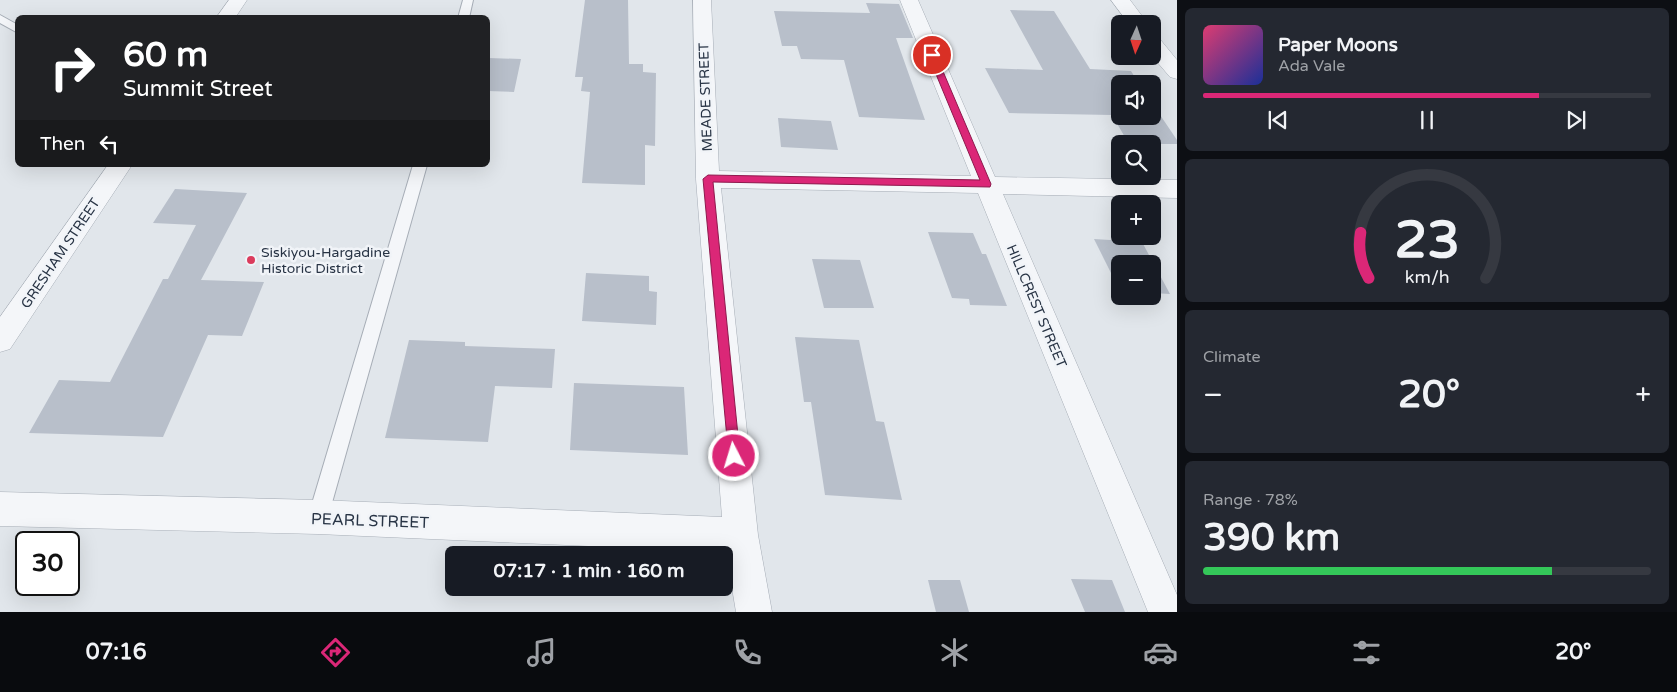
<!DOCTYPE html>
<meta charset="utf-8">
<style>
:root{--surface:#171b24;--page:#242831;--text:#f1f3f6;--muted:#9ea1a6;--line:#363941;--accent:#db2777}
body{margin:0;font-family:"Varela Round",sans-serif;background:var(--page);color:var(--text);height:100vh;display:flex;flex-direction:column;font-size:19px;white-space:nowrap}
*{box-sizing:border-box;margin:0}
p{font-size:16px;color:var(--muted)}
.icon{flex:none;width:28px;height:28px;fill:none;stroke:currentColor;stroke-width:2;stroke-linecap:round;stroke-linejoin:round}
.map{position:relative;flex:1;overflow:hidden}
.panel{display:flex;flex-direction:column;gap:8px;padding:8px;background:#0d0f14;width:500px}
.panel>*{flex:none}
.banner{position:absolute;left:15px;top:15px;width:475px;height:152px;border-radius:8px;box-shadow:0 5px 20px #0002;background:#202124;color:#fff;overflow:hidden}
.needle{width:32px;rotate:183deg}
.tools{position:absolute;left:1111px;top:15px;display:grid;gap:10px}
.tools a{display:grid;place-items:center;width:50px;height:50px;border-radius:8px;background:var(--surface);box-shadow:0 5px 20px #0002;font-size:25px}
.speed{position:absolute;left:15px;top:531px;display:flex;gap:10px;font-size:25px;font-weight:700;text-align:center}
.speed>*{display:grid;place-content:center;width:65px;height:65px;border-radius:50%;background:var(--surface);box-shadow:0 5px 20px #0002;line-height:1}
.speed .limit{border:2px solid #111;border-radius:8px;background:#fff;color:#111}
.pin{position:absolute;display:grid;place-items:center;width:42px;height:42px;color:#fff;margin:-21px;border:2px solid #fff;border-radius:50%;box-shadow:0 1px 5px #0007}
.me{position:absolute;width:55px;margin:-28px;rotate:355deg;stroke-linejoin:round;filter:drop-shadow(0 0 4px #0008)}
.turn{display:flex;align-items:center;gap:18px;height:105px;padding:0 25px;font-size:22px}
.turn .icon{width:65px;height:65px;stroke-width:2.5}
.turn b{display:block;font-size:35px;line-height:42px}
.then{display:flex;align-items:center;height:48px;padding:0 25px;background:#0003;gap:10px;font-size:19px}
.big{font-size:38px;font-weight:700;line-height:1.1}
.panel .card{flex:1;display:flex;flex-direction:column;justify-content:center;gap:8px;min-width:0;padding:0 18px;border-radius:8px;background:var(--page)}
.panel .dial{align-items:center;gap:0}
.dial svg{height:130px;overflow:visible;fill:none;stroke:var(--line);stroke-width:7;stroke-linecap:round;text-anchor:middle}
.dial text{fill:var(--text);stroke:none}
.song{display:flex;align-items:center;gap:15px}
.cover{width:60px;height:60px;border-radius:8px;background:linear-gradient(135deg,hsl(340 70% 55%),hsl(230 70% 35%))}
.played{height:5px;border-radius:2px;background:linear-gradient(90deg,var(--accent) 75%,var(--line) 75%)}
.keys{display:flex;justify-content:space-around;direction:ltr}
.heat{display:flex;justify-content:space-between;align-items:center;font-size:28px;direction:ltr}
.charge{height:8px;border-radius:4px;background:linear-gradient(90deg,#34c759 78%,var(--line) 0)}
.trip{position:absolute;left:445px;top:546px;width:288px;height:50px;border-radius:8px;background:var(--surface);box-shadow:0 5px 20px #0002;font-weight:700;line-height:50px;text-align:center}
.tab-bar{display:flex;height:80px;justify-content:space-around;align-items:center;background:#090b0e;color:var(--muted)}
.tab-bar .icon{width:35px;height:35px}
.tab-bar .active{color:var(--accent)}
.tab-bar b{font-size:22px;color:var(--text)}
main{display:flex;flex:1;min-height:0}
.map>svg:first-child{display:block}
.building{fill:#b8bfca}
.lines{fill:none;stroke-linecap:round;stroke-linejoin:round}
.service-casing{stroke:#a6adb6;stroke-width:2}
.minor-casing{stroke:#a6adb6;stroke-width:1}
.service{fill:#f4f6f9;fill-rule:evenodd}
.minor{fill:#f4f6f9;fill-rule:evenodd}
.route{fill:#db2777;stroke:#8e194d}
.poi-dot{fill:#db3b5c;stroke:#f1f4f8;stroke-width:2}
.labels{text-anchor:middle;stroke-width:5;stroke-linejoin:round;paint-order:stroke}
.street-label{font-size:14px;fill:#283445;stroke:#f1f4f8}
.poi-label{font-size:14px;fill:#283445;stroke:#f1f4f8;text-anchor:start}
.near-street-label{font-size:16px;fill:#283445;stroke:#f1f4f8}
</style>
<main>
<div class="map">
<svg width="1177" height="612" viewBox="0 0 1177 612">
<rect width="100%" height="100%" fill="#e1e6eb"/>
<path class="building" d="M585,0h43l1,64h14v8l13,1 -1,73 -10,-1v40l-63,-2 8,-91 -9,-1 2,-14h-8z
M866,3l33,1 14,34h-17l29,82 -66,-3 -15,-57 -43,-1 -4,-13h-15l-8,-35 96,2z
M1010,10l44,1 36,58 41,2 8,13h-19v32h32v-13l25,37v4h-48l-17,-29 -103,-2 -24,-45 58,2z
M488,58l33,1 -7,33 -26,-1z
M778,118l53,3 7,29 -57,-3z
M175,189l72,4 -46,87 63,2 -22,54 -34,-1 -45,102 -134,-4 30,-53 51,2 53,-103h5l28,-54 -43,-2z
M928,232l45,1 9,21h4l21,52 -37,-1 -1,-6 -17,-1z
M1094,239l48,3 28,52 -18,-1v-29h-32v27z
M812,259l48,1 14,48h-50z
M586,273l63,3v15l8,1 -1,33 -74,-4z
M795,337l64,3 17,81 8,1 18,78 -77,-5 -14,-93h-7z
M409,340l56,2v4l90,3 -3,39 -57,-2 -7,56 -103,-4z
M574,383l110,4 4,68 -118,-5z
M1071,579l41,1 13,32h-40z
M928,580h32l9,32h-33z"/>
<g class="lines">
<defs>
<path id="service" d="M463,0h10l-4,18h-11z
M0,15l18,10v8l-18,-10z
M413,165h14l-99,352 -3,7 -7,3 -7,-3 -3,-7z"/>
<path id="minor" d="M229,0h18l-12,18h-19z
M693,0h18l8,171 252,5 -71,-176h18l77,177 182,3v18l-174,-4 174,401v17h-29l-170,-419 -257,-5 37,347 14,77h-36l-10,-60 -408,-18 -318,-8v-34l318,8 404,17 -26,-338z
M1111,0h19l18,24h-19z
M1152,36l7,2 18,22v19l-7,-2 -18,-21z
M108,165h24l-122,184 -10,3v-35z"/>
</defs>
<use href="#service" class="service-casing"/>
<use href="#minor" class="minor-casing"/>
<use href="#service" class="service"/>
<use href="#minor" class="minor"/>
</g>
<path class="route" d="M929,53l7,2 55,129 -1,3 -277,-5 27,274 -2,4 -4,2 -5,-2 -26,-281 5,-4 272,5 -52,-125z"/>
<circle class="poi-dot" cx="251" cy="260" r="5"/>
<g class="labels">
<g class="street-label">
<text transform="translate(705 97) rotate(-92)" y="5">MEADE STREET</text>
<text transform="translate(60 253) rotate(-56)" y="5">GRESHAM STREET</text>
<text transform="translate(1037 306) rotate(67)" y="5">HILLCREST STREET</text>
</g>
<g class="poi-label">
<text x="261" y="257">Siskiyou-Hargadine<tspan x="261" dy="16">Historic District</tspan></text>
</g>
<g class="near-street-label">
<text transform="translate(370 520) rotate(2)" y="6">PEARL STREET</text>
</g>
</g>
</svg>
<div class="tools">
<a><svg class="needle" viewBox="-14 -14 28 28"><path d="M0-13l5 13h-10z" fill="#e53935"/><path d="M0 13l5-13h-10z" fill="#9ea1a6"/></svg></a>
<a><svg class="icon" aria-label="sound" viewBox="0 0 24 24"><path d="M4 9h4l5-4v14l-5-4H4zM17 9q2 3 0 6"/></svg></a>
<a><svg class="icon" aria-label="search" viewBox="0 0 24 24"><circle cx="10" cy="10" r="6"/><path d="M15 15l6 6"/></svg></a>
<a>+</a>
<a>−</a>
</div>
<div class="speed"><div class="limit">30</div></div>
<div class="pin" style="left:932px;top:55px;background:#d93025"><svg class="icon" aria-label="arrive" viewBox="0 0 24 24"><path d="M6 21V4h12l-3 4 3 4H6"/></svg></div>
<svg class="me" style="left:734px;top:456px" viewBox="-20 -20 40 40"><circle r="17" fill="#db2777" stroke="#fff" stroke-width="3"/><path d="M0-11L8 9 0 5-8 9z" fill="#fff"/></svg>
<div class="trip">07:17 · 1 min · 160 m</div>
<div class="banner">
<div class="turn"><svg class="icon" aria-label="right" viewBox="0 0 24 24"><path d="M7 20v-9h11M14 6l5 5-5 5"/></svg><div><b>60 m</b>Summit Street</div></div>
<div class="then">Then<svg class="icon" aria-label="left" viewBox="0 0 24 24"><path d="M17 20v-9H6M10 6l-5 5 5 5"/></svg></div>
</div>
</div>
<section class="panel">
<div class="card">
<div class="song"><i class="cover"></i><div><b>Paper Moons</b><p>Ada Vale</p></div></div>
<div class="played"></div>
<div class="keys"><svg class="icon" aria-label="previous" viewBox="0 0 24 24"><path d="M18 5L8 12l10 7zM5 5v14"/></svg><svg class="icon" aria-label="pause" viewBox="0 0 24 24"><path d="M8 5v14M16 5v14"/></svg><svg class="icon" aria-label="next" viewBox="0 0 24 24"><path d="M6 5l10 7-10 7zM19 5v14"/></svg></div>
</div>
<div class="card dial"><svg viewBox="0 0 100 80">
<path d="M14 69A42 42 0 1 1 86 69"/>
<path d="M14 69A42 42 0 0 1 9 41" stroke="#db2777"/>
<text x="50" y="56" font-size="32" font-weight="700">23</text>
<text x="50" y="72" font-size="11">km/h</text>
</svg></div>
<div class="card"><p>Climate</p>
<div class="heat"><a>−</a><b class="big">20°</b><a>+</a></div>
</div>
<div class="card"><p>Range · 78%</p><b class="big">390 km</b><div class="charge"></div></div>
</section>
</main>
<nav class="tab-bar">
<b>07:16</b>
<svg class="icon active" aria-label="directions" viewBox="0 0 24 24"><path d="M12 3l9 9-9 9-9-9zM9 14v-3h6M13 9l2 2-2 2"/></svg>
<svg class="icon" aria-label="music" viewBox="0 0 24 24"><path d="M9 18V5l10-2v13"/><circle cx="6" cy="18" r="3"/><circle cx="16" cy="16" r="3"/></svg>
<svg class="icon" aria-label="phone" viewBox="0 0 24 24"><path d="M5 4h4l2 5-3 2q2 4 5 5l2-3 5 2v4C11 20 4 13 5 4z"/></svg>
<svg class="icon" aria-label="climate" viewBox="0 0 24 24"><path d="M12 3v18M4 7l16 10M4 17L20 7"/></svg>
<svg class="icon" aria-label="car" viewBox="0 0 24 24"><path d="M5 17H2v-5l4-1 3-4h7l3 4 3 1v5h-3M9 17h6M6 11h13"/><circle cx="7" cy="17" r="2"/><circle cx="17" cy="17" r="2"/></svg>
<svg class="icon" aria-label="filters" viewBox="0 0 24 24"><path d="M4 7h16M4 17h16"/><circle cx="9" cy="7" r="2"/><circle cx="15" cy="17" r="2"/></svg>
<b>20°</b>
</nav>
